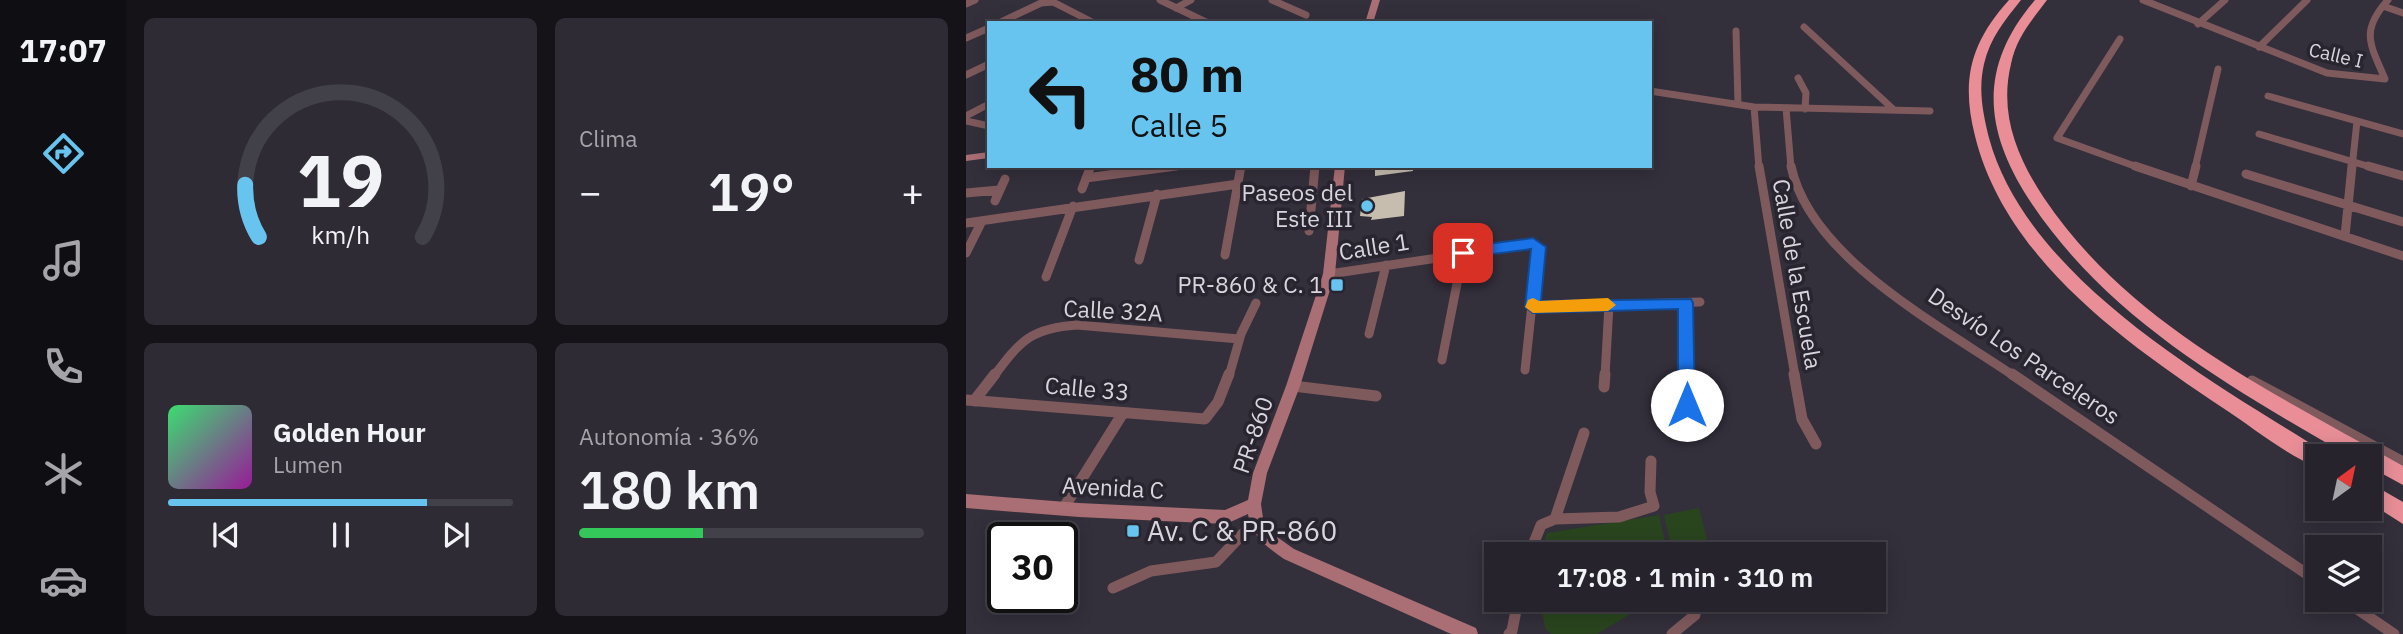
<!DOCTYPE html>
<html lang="es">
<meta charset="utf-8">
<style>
:root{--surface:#26232c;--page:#2e2b34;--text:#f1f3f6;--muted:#a4a4a9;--line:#424048;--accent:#67c4ef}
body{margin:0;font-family:"IBM Plex Sans",sans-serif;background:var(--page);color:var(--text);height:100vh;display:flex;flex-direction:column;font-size:26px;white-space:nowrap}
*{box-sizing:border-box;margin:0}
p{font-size:23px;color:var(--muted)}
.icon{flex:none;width:38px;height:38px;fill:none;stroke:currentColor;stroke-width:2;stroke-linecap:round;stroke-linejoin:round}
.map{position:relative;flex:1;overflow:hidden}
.sheet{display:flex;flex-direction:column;gap:18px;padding:18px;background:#151318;width:840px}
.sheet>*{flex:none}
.top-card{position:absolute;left:21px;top:21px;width:665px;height:147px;border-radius:0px;box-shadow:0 4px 18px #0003,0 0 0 2px var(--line);background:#67c4ef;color:#111;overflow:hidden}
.needle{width:46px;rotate:33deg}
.fabs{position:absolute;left:1339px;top:444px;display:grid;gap:14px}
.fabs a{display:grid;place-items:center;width:77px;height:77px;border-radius:0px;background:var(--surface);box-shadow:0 4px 18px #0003,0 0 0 2px var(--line);font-size:35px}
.speed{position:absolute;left:21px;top:522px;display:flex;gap:14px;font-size:35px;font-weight:700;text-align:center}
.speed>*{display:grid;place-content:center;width:91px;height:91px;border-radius:50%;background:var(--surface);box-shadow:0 4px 18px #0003,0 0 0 2px var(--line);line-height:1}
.speed .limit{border:4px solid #111;border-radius:10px;background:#fff;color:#111}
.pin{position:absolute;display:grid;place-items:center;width:60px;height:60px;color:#fff;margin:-30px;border-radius:14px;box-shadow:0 4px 10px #0006}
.me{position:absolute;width:77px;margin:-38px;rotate:0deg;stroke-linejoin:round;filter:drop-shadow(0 0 5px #0008)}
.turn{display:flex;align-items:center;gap:24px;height:147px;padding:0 28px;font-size:32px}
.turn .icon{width:91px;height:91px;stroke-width:2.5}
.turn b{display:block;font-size:49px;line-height:60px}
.big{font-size:52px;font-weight:600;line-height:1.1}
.sheet .widget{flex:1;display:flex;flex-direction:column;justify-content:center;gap:10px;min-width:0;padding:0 24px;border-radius:10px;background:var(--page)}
.sheet .dial{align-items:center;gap:0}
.dial svg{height:182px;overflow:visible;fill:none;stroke:var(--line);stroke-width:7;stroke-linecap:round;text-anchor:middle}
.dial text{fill:var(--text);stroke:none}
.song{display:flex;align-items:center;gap:21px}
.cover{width:84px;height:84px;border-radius:10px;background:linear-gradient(135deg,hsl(140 70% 55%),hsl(300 70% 35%))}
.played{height:7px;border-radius:4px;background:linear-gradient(90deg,var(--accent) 75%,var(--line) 75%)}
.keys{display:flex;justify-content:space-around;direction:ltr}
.heat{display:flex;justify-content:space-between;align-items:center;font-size:38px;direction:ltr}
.charge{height:10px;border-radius:5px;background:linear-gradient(90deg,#34c759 36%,var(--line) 0)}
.sheet .tiles{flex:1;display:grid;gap:18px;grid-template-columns:repeat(2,1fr)}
.trip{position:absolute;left:518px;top:542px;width:402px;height:70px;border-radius:0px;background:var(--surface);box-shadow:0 4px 18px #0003,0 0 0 2px var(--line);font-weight:600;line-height:70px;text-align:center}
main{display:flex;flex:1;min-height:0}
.menu{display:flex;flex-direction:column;width:126px;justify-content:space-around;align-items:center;background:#0f0e12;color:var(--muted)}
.menu .icon{width:49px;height:49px}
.menu .current{color:var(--accent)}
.menu b{font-size:32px;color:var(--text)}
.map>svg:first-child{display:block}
.green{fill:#29451e}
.building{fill:#c6bdaf}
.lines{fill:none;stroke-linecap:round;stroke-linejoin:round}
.street-far2{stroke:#7f5a5d;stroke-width:7}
.street-far1{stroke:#7f5a5d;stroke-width:9}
.street{stroke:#7f5a5d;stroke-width:11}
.secondary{fill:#aa6f74;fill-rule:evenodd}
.highway{fill:#e98e97;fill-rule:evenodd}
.route{fill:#1a73e8;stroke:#114b97;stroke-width:2}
.slow{fill:#f59e0b}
.poi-dot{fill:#67c4ef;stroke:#292530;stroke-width:2.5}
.labels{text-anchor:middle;stroke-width:7;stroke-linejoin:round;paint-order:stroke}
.far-street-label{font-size:19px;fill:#d8d5dd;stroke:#292530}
.poi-label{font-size:23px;fill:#d8d5dd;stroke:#292530;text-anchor:end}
.street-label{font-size:23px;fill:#d8d5dd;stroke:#292530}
.near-poi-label{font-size:28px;fill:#d8d5dd;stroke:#292530;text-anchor:start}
</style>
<main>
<nav class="menu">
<b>17:07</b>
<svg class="icon current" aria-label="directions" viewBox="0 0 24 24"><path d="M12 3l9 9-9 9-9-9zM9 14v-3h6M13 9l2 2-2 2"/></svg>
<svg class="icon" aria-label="music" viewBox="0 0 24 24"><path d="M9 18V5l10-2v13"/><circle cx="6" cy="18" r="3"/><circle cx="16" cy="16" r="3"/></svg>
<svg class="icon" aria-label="phone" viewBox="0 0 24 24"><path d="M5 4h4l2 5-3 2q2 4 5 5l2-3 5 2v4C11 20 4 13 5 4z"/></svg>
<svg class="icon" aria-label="climate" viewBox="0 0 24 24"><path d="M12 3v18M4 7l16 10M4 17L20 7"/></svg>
<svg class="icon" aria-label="car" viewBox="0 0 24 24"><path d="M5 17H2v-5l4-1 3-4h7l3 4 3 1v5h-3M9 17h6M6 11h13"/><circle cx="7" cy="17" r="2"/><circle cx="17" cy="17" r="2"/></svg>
</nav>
<section class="sheet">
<div class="tiles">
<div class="widget dial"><svg viewBox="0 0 100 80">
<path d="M14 69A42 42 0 1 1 86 69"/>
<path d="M14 69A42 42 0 0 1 8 46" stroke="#67c4ef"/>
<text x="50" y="56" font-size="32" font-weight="700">19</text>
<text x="50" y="72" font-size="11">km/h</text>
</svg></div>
<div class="widget"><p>Clima</p>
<div class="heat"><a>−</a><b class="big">19°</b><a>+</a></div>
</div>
<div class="widget">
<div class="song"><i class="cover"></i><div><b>Golden Hour</b><p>Lumen</p></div></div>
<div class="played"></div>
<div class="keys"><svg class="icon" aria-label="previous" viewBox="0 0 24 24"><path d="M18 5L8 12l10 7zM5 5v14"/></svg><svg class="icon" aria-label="pause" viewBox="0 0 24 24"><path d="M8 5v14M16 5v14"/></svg><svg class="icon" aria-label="next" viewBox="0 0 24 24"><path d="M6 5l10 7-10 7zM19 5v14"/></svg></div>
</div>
<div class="widget"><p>Autonomía · 36%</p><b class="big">180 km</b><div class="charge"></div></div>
</div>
</section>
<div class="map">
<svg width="1437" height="634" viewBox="0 0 1437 634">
<rect width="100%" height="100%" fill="#332f3b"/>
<path class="green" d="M733,508l12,47h-38l-9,-40z
M693,515l9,40h-129l8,-22z
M574,600h114l-57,34h-46l-6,-6z"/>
<path class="building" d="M447,166v5l-38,5v-8z
M439,191l-1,25 -33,4 1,-3 -12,-1 2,-17z"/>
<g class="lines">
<path class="street-far2" d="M194,0l48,23
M306,0l34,15
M1177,0l184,73 58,6c-15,-35 -25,-48 3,-79
M0,4l9,-4
M1417,6l20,7
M210,8l15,-8
M33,23l42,-20 12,-1 41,21
M1232,24l27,-24
M838,27l89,82
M770,31l2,73
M0,38l23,-10
M1154,39l-63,99 83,30
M1293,47l48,-47
M0,75l23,-11
M832,78l8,15 -1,16
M684,91l104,16 176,4
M1302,96l135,38
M788,107l5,61
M820,108l5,60
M0,116l23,-12
M0,121l23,5
M1293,134l115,34
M198,168l12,-2
M1229,168l23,-99
M1386,168l5,-47"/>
<path class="street-far1" d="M793,166l36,210
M825,166c19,92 150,160 223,210
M1169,166l268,90
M1402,166l35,10
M1280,174l157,48
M120,178l90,-12
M1225,186l5,-20
M116,189l8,-21
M0,193l33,-3
M29,201l10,-22
M0,223l272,-39
M343,231l6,-65
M1379,236l7,-70
M0,253l16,-32
M259,255l16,-89
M173,260l18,-66
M363,274l204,-30 5,3 -13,123
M80,277l27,-71
M720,303l1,73
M567,307l167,-5
M403,334l17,-69
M476,360l21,-107
M28,376c26,-35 37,-48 83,-51l162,14
M263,376l12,-42 15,-31
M639,376l4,-71"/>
<path class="street" d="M721,374v31
M828,374l8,45 14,25
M1046,374l305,207
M1286,381l151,81
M327,386l83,10
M638,387l1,-13
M0,400l239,19 13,-17 11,-28
M8,401l21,-27
M97,509l60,-96
M589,519l29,-86
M563,555l12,-30 14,-6 64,-2 35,-11 -4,-14 1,-31
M147,588l38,-17 65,-9 40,-42
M1378,600l50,34
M543,634l3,-3 6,-31
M706,634l23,-19"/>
<path class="secondary" d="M406,0h8l-7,23h-8z
M23,152v6l-23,3v-6z
M369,166h10l-10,108 -35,112 -33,87 -6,31 2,14 10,16 21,15 182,79 2,6h-27l-167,-75c-16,-11 -34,-24 -36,-45l-22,10 -147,-7 -113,-9v-14l113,9 146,7 23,-10 5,-27 33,-87 37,-112z"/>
<path class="highway" d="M1043,0h12c-16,20 -31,38 -37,64 -6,26 -1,49 5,74 38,140 219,241 335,314l2,5h-9v10c-31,-12 -66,-41 -94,-59 -99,-66 -218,-150 -248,-272 -14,-55 -5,-93 34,-136z
M1069,0h12c-15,20 -31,38 -36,64 -12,50 6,93 33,134 85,127 230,195 359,268v19l-33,-18v-10h-19c-121,-70 -245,-139 -323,-259 -45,-70 -49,-133 7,-198z
M1404,483l33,19v22l-33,-21z"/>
</g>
<path class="route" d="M567,238l13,9 -5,54 150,-2 2,4 2,102 -2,5 -6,2 -6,-2 -3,-5v-96l-145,4 -8,-6 6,-58 -68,9 -8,-5 8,-6z"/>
<path class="slow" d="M567,298l6,3 69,-3 8,7 -8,6 -75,2 -8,-6 3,-7z"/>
<g class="poi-dot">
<circle cx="401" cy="206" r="7"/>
<rect x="364" y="278" width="14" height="14" rx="3.5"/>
<rect x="160" y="524" width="14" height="14" rx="3.5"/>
</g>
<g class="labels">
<g class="far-street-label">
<text transform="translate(1370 55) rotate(13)" y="7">Calle I</text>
</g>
<g class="poi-label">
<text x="387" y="201">Paseos del<tspan x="387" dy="26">Este III</tspan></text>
<text x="357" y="293">PR-860 &amp; C. 1</text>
</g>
<g class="street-label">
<text transform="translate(408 247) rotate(-9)" y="8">Calle 1</text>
<text transform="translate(831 274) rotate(80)" y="8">Calle de la Escuela</text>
<text transform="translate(147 311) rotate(3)" y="8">Calle 32A</text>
<text transform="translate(1058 356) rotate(34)" y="8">Desvío Los Parceleros</text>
<text transform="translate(121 389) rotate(5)" y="8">Calle 33</text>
<text transform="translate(287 435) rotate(-71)" y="8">PR-860</text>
<text transform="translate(147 488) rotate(3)" y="8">Avenida C</text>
</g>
<g class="near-poi-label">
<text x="181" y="541">Av. C &amp; PR-860</text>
</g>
</g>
</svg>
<div class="fabs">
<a><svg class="needle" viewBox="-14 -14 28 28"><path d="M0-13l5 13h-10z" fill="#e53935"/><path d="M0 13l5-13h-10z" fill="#a4a4a9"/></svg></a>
<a><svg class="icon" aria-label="layers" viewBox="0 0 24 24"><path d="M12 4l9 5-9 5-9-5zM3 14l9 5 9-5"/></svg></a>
</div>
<div class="speed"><div class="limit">30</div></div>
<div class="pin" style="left:497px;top:253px;background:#d93025"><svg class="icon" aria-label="arrive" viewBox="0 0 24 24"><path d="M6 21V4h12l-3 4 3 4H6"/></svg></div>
<svg class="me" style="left:721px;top:405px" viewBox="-20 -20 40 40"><circle r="19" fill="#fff"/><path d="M0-13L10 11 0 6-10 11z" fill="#1a73e8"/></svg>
<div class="trip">17:08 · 1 min · 310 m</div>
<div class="top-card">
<div class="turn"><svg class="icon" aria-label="left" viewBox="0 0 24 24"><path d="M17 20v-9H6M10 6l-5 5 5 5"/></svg><div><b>80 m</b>Calle 5</div></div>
</div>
</div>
</main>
